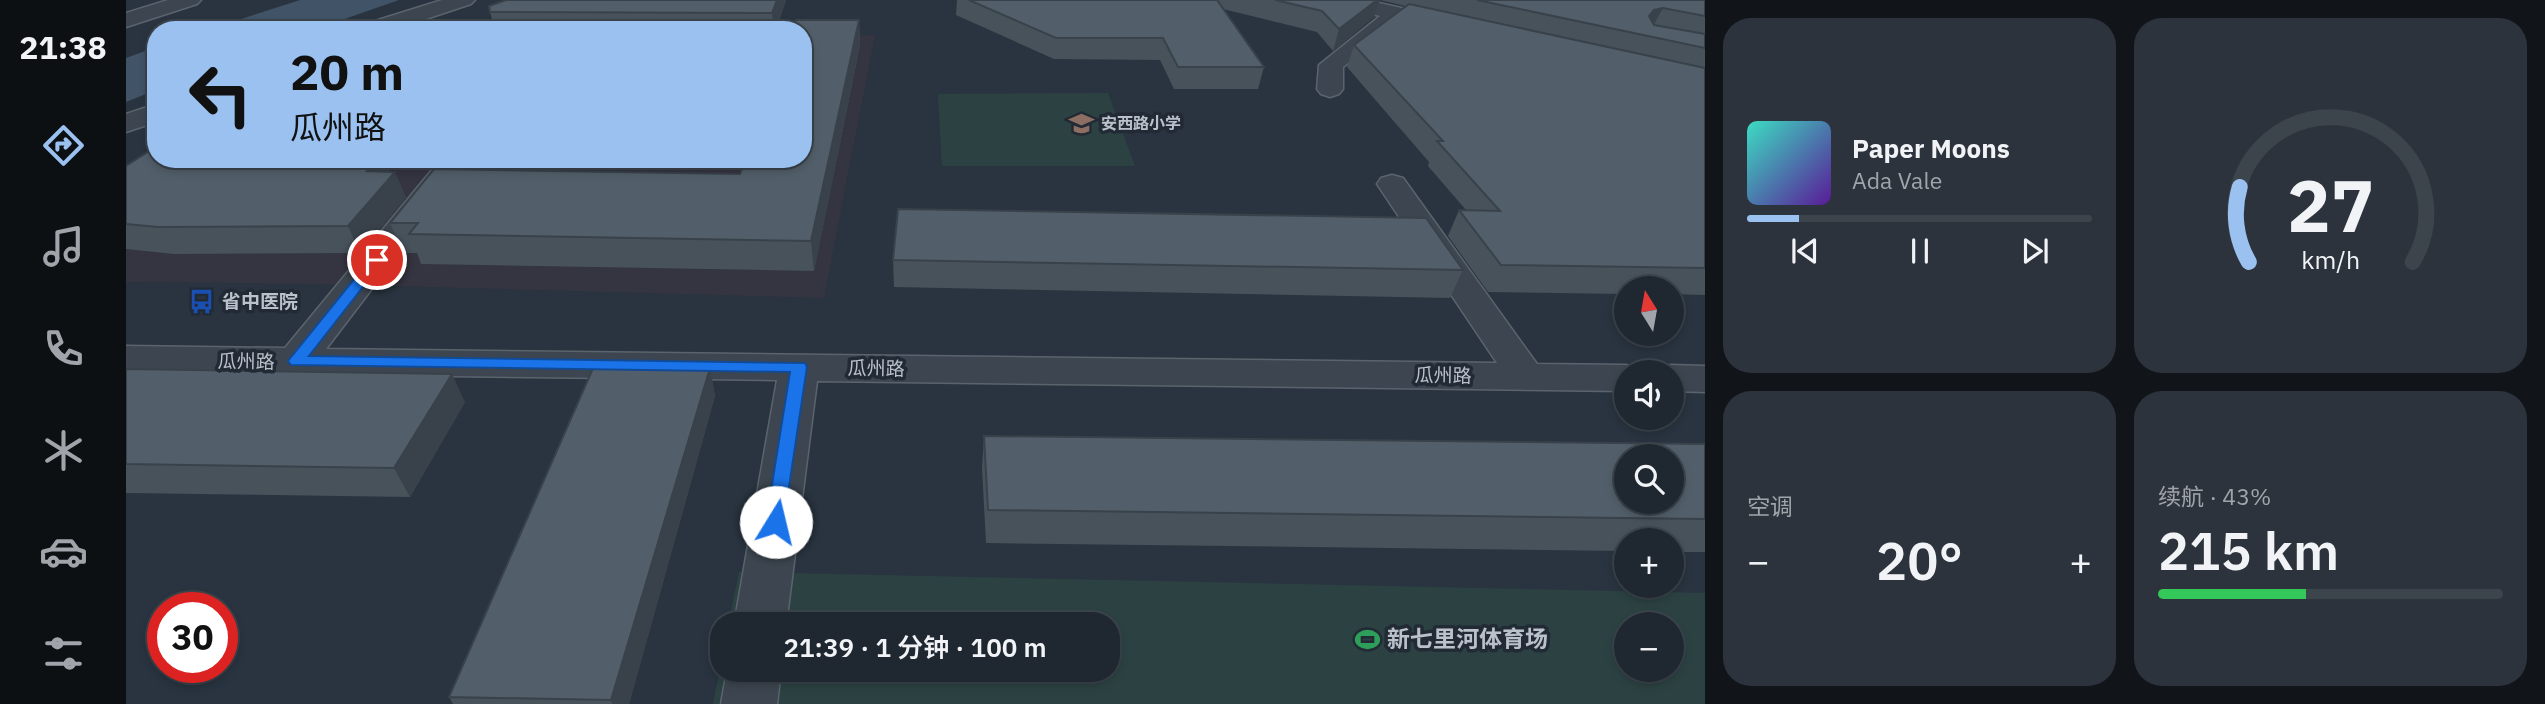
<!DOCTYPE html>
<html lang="zh">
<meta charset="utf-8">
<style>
:root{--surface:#1f2730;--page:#2c333c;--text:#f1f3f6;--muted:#a1a5ab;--line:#3c444c;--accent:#9ac1ef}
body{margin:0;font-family:"IBM Plex Sans","Noto Sans SC",sans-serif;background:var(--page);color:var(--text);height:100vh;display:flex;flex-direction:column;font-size:26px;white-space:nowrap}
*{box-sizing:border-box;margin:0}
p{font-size:23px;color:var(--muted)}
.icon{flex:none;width:38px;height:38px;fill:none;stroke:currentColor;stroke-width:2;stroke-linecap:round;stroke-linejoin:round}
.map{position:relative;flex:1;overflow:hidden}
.drawer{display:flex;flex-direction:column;gap:18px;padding:18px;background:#11151a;width:840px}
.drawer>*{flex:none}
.top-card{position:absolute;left:21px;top:21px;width:665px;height:147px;border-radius:28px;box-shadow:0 4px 10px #0003,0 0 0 2px var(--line);background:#9ac1ef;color:#111;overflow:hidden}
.needle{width:46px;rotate:349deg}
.buttons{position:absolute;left:1488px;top:276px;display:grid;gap:14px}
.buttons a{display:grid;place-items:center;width:70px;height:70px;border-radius:50%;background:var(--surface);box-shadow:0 4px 10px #0003,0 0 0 2px var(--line);font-size:35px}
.speed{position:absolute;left:21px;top:592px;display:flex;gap:14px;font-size:35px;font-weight:700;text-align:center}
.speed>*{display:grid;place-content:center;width:91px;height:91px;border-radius:50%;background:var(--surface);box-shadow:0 4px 10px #0003,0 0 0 2px var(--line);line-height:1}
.speed .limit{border:10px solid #d22;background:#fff;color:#111}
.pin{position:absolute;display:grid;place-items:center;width:60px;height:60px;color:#fff;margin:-30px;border:4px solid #fff;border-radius:50%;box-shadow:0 2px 7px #0007}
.me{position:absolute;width:77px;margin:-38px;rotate:9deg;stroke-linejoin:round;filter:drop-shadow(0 0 5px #0008)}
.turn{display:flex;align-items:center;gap:24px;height:147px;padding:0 28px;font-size:32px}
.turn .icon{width:91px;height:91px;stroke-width:2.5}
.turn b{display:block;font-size:49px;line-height:60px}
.big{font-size:52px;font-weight:600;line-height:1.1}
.drawer .tile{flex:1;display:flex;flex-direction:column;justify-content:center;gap:10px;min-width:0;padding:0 24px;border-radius:28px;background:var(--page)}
.drawer .dial{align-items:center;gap:0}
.dial svg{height:182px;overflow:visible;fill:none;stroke:var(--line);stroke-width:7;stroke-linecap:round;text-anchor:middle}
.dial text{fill:var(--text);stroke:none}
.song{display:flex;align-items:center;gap:21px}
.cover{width:84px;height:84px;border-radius:10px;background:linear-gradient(135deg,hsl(170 70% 55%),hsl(270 70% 35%))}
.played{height:7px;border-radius:4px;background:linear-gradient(90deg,var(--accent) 15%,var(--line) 15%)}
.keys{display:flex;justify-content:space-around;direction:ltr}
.heat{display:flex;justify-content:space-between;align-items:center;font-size:38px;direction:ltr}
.charge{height:10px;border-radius:5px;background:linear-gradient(90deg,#34c759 43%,var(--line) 0)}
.drawer .tiles{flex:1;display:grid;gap:18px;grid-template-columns:repeat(2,1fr)}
.trip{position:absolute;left:584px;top:612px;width:410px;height:70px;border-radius:28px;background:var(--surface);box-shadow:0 4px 10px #0003,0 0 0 2px var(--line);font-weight:600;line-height:70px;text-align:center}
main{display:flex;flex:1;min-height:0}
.menu{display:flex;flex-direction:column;width:126px;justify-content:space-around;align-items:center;background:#0c1013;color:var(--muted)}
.menu .icon{width:49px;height:49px}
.menu .selected{color:var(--accent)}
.menu b{font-size:32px;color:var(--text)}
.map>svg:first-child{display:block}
.medical{fill:#353441}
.green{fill:#2c4242;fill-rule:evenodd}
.water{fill:#415367}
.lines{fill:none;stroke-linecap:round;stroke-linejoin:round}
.minor-casing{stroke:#5b646d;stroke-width:3}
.minor{fill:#3d4650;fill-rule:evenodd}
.wall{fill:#47525b}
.shaded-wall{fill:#39424a}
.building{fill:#525f6a;stroke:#39424a;stroke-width:2;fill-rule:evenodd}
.route{fill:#1a73e8;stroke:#114b97;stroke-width:2}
.labels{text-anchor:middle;stroke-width:7;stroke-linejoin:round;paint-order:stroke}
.far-poi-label{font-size:16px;font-weight:bold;fill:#bac1ca;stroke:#222b35;text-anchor:start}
.poi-label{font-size:19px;font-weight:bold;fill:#bac1ca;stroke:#222b35;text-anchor:start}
.street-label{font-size:19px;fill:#bac1ca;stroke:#222b35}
.near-poi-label{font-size:23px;font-weight:bold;fill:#bac1ca;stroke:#222b35;text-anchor:start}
</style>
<main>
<nav class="menu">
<b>21:38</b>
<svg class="icon selected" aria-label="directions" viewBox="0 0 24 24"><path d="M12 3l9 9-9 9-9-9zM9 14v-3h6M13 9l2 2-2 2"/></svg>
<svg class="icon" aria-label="music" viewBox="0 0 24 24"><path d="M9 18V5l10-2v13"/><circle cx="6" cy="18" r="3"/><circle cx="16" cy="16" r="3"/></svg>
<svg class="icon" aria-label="phone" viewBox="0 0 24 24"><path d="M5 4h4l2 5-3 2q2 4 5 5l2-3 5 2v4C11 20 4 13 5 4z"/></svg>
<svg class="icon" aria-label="climate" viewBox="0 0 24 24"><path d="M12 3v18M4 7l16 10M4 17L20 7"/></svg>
<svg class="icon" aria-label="car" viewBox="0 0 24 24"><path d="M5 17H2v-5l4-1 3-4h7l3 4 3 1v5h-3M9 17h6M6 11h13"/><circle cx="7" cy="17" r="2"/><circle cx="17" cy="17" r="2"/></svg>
<svg class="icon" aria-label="filters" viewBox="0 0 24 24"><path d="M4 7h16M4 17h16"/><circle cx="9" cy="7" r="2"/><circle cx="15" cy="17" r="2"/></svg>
</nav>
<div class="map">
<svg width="1579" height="704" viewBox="0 0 1579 704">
<rect width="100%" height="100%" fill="#293440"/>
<path class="medical" d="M749,35l-51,263 -504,-14 -194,-2v-98l39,-25h638v-123z"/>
<path class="green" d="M982,93l27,73h-193l-4,-72z
M613,572l966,21v111h-992l10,-51v17h385v-45h-380zM1500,625h45v45h-45z"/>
<path class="water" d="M174,0h99l-86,30h-106z
M30,47v43l-30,12v-44z"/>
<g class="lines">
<defs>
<path id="minor" d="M42,0h33l-4,4 -71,23v-14z
M316,0h33l-4,4 -78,26h-34l3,-5z
M1201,0h39l89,20 3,5 -3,5 -8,2 -46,-11 -58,46v22l-4,5 -9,3 -9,-3 -4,-5 2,-24 61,-49 -49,-12z
M30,104v18l-30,10v-18z
M315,159h30l-145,190 1171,14 -120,-179 4,-6 11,-3 11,3 134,186 89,1 14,4 3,4h-17v18l-809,-10 -31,244h-52l43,-245 -651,-8v-26l159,2z
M1545,365l34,1v26l-34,-1v-18h-17l3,-4z
M601,670h54l-4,34h-56z"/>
</defs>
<use href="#minor" class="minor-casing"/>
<use href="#minor" class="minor"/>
</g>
<path class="wall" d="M380,0h280l-10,30h-281l-5,-18z
M831,0h748v295l-34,-1v-5h-45v5l-138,-2 -40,-56 11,-26h7l-38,-44 1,-4 -82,-95 7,-22 51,-39 -25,-6 -6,17 -41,34 -16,-19 -94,-23 41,58 -6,22h-84l-14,-29 -106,-1 -98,-44z
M733,20l1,25 -46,226 -393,-7 -4,-11h-14l-13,-30 350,-49z
M30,159h228l6,13 16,25 -46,56 -186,1 -48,-5v-83z
M767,260l570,10 -13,28 -556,-11z
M584,368l5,28 -86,308h-176l-4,-7z
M0,369l339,33 -55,95 -284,-4z
M858,436l721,8v108h-34v-11h-45v10l-640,-8 -4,-75z"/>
<path class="shaded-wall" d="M651,0h9l-10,30h-2l-2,-17z
M1251,0h3l-6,17 -41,34 6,-22z
M1537,8l-11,20 -9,2 -4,7 10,-21 5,-6z
M733,20l1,25 -46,226 -3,-30z
M252,159h6l7,17 4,-4 11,25 -46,56 -12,-27 19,-55z
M584,368l5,28 -86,308h-17l-1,-4z
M326,374l13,28 -55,95 -16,-29z"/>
<path class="building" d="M380,0h271l-5,13 -282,-1 -1,-6z
M843,0h248l47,67h-86l-15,-29h-107z
M1149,0h102l-38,29 -17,-18z
M1351,0h228v16l-42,-8 -9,2 -5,6 5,9 51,9v14z
M1283,4l296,64v200l-204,-3 -42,-55 41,1 -63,-70h6l-89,-96z
M670,20h63l-48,221 -402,-7 9,-11h-28l44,-54 306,5 6,-15h57v-129h-10z
M25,150h5v9h222l-11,12 28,1 -47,54 -190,1 -32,-3v-58z
M772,209l528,9 37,52 -570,-10z
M468,366l116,2 -99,332 -162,-3z
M0,369l326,5 -58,94 -268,-4z
M858,436l721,8v75l-717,-9zM1500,457h45v45h-45z"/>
<path class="route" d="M251,256l7,4 -75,96 496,7 2,4 -24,160 -7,2 -7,-2 -3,-5 24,-150 -499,-7 -3,-4 3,-4 81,-100z"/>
<defs>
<symbol id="school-bare" viewBox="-9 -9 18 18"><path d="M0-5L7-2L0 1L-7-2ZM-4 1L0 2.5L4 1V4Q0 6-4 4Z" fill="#8d6e63" stroke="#222b35" stroke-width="2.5" paint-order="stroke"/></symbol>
<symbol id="bus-bare" viewBox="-9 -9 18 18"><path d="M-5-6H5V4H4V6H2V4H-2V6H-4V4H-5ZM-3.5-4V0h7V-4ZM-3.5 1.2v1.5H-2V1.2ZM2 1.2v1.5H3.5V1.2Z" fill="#1a4fb4" stroke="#222b35" stroke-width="2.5" paint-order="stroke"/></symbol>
<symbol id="stadium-bare" viewBox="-9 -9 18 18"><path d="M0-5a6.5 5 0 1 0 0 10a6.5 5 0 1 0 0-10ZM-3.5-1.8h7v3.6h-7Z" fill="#2e9e5b" stroke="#222b35" stroke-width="2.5" paint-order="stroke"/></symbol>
</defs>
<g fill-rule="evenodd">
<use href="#school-bare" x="938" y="106" width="35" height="35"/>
<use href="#bus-bare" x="58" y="284" width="35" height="35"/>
<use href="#stadium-bare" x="1224" y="622" width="35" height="35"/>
</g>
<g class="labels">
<g class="far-poi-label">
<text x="975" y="129">安西路小学</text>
</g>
<g class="poi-label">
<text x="96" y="308">省中医院</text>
</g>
<g class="street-label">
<text transform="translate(120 361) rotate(1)" y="7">瓜州路</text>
<text transform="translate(750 368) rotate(1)" y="7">瓜州路</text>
<text transform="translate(1317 375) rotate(1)" y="7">瓜州路</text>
</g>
<g class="near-poi-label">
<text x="1261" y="647">新七里河体育场</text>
</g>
</g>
</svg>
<div class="buttons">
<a><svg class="needle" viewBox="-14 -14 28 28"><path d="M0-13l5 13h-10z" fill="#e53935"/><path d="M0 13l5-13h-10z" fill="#a1a5ab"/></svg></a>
<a><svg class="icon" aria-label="sound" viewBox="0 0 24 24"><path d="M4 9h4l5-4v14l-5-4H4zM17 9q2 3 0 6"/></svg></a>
<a><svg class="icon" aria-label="search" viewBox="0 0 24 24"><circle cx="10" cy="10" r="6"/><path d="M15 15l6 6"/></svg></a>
<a>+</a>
<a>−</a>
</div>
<div class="speed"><div class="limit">30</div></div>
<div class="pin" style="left:251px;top:260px;background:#d93025"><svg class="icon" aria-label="arrive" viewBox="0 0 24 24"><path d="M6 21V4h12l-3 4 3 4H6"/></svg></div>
<svg class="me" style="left:650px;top:522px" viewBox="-20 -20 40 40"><circle r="19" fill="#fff"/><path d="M0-13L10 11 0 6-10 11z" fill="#1a73e8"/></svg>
<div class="trip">21:39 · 1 分钟 · 100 m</div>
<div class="top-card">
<div class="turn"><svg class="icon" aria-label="left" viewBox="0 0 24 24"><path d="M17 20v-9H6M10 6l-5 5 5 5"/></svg><div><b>20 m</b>瓜州路</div></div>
</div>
</div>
<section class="drawer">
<div class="tiles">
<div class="tile">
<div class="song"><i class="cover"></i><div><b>Paper Moons</b><p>Ada Vale</p></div></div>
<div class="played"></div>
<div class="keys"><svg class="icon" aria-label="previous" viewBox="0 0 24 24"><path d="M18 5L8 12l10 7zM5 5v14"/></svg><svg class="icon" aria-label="pause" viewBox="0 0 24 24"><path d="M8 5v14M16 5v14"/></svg><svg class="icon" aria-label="next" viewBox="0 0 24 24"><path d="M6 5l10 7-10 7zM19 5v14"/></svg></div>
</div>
<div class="tile dial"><svg viewBox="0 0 100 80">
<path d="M14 69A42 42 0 1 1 86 69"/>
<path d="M14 69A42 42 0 0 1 10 36" stroke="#9ac1ef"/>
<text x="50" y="56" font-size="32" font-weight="700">27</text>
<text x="50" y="72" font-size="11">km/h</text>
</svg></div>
<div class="tile"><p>空调</p>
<div class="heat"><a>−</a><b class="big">20°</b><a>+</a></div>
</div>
<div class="tile"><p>续航 · 43%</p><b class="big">215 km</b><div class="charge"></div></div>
</div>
</section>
</main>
